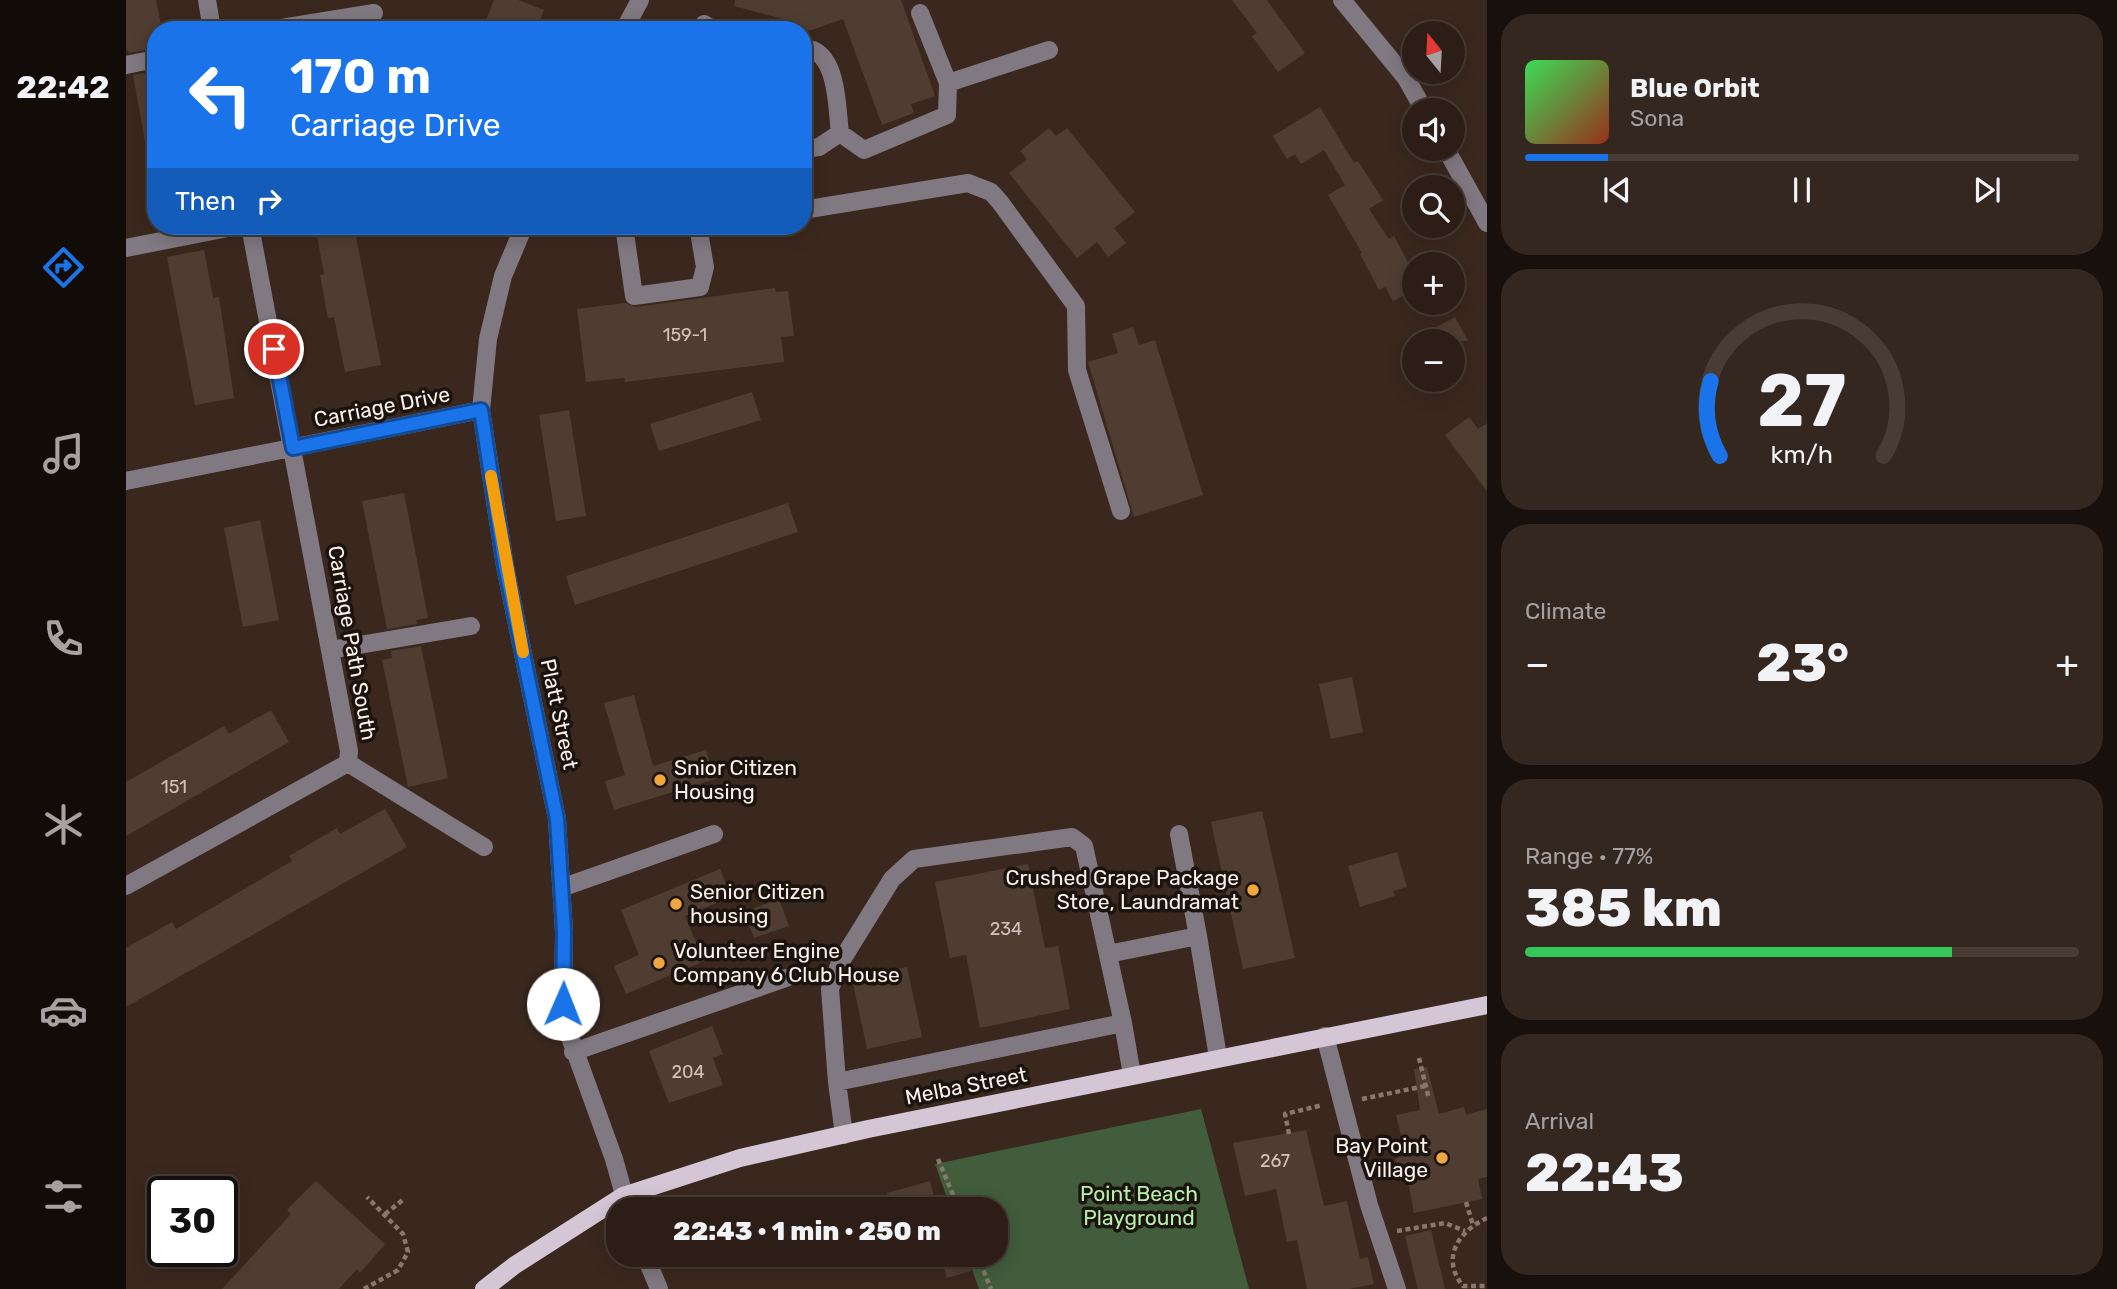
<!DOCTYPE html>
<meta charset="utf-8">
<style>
:root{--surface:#2c1e16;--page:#34271f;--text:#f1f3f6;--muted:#a6a2a1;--line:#483c35;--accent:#1a73e8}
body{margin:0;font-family:Rubik,sans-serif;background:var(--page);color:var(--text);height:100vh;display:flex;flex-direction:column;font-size:26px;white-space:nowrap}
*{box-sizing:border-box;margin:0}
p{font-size:23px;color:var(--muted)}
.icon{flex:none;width:38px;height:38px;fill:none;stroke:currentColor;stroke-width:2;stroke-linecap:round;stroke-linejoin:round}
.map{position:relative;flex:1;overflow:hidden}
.drawer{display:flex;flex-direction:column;gap:14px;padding:14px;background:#18100c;width:630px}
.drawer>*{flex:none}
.top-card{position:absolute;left:21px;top:21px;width:665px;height:214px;border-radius:28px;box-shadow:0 4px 18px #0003,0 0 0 2px var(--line);background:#1a73e8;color:#fff;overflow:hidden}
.needle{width:46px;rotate:342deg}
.controls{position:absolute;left:1276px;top:21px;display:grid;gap:14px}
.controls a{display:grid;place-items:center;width:63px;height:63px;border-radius:50%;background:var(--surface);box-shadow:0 4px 18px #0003,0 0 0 2px var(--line);font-size:35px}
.speed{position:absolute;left:21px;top:1176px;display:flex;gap:14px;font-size:35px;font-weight:700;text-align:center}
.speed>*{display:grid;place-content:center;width:91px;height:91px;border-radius:50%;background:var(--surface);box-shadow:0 4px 18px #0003,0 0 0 2px var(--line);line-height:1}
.speed .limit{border:4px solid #111;border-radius:10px;background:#fff;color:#111}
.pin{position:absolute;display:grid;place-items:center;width:60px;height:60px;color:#fff;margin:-30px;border:4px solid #fff;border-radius:50%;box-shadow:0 2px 7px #0007}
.me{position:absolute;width:77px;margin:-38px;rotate:1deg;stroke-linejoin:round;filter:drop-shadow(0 0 5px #0008)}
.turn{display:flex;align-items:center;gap:24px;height:147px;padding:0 28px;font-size:32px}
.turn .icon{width:91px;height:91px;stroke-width:2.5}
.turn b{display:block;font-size:49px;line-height:60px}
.then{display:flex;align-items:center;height:66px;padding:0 28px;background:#0003;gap:14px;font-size:26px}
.big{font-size:52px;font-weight:800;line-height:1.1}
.drawer .card{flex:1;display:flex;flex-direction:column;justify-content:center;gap:10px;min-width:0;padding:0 24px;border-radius:28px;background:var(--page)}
.drawer .dial{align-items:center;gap:0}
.dial svg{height:182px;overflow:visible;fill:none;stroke:var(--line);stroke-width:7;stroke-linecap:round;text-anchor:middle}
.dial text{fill:var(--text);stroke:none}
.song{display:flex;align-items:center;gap:21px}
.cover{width:84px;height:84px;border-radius:10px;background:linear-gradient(135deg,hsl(130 70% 55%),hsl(10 70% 35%))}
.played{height:7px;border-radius:4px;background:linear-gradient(90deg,var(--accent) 15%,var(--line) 15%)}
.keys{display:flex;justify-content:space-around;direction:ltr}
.heat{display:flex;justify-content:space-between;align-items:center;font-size:38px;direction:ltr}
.charge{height:10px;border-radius:5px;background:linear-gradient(90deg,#34c759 77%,var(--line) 0)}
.trip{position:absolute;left:480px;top:1197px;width:402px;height:70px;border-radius:28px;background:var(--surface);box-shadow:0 4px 18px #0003,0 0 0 2px var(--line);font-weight:800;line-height:70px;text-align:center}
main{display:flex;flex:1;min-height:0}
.dock{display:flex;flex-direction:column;width:126px;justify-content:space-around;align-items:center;background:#120c09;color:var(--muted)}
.dock .icon{width:49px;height:49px}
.dock .active{color:var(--accent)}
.dock b{font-size:32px;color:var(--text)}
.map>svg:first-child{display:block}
.green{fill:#415d3b}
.building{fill:#503d32}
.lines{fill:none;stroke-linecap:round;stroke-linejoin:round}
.path{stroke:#87776e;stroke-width:4.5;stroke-dasharray:5 3.5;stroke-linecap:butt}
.minor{stroke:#807981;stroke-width:18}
.major{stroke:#d5c6d6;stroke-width:18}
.route-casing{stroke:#114b97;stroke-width:18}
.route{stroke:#1a73e8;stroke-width:12}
.slow{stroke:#f59e0b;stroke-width:12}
.poi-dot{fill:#efa73e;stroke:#1b130e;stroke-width:2.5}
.labels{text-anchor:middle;stroke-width:7;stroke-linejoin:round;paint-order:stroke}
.number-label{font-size:18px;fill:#d1c3bb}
.street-label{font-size:21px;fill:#fcf0e9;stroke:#1b130e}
.poi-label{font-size:21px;fill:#fcf0e9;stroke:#1b130e;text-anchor:start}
.park-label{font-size:21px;fill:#b6f0aa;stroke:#1b130e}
</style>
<main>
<nav class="dock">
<b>22:42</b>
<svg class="icon active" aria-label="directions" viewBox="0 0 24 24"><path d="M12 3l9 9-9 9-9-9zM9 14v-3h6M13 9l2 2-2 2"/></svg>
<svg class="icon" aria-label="music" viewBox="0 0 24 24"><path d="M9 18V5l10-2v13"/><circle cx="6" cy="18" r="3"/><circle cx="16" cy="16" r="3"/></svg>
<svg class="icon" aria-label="phone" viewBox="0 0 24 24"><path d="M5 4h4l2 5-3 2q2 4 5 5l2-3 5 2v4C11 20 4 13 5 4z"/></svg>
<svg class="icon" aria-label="climate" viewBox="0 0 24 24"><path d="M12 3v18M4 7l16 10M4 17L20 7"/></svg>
<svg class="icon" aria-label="car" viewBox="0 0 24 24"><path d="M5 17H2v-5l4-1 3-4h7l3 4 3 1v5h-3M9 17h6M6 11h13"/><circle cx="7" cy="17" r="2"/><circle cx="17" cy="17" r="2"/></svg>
<svg class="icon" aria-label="filters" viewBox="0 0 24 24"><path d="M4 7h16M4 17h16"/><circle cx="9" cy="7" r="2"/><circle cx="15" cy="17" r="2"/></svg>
</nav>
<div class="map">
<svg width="1361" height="1289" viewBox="0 0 1361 1289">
<rect width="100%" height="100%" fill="#3a281e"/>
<path class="green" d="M1075,1109l48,180h-270l-12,-34h29v-46h-45l-16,-45z"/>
<path class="building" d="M0,0h30l6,30h-6v18l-27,5 -3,-4z
M368,0h24l26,10 -8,20h-54z
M609,0h166l34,96 -24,8 3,9 -32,12 -39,-106 -31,11h-19l-3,-9 -56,-15z
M1106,0h35l38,53 -27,19 -26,-36 5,-3z
M30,71v75l-10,1 -13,-72z
M1194,107l34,56 4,-2 25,39 -14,9 20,30 5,-3 17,32v5l-9,4 8,15 -17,9 -8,-14 -6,3 -19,-36 2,-1 -34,-58 17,-10 -21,-35 -23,14 -6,-10 -8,5 -14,-23z
M923,128l7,8 11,-8 68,84 -21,16 12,15 -18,14 -11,-15 -20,16 -68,-85 18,-14 -7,-8z
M189,226h39l27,139 -36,7 -11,-55 -6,1 -8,-43 4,-1z
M78,250l9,48 6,-1 15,101 -39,7 -28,-148z
M649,288l1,4 12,-1 6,45 -13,1 3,25 -159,20 -1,-4 -38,4 -9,-73 48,-6 11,4z
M1329,317l13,24h-58z
M1007,327l6,18 16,-5 48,155 -69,22 -46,-155 30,-9 -6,-19z
M626,392l9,28 -102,31 -9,-27z
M443,410l17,106 -30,5 -17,-106z
M1343,417l9,12 9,-6v68l-42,-56z
M278,493l24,125 -12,2 1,4 -30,5 -25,-128z
M662,503l10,29 -223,73 -9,-29z
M134,520l19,100 -36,7 -19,-99z
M295,646l27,132 -40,9 -26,-127 10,-2 -1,-7z
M1226,677l11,55 -32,7 -12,-55z
M508,695l19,71 53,-16 9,29 -101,31 -9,-29 20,-6 -21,-72z
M145,710l18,32 -163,94v-54l98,-56 5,8z
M259,809l22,38 -281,160v-59l46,-26 4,7 116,-68 -3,-5 48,-28 3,6z
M1136,811l33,147 -52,11 -32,-147z
M1271,852l10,35 -14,4 2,5 -35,11 -12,-41z
M902,864l17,84 13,-2 12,63 -90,19 -14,-73 -16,3 -15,-76z
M594,869l11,28 -46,19 19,45 -78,33 -12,-28 25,-11 -18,-45z
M653,899l10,27 -35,12 -10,-26z
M781,967l15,70 -55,12 -15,-70z
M586,1026l11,28 -10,4 10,27 -54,18 -20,-52z
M1301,1067l12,47 25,-7 2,8 21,-6v68l-9,2 4,20 -68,14 -6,-31 -4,2 -9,-25 11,-4 -10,-40 24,-5 -6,-41z
M1180,1130l18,76 23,-5 13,58 8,-2 6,27 -25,5h-42l-10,-49 -10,2 -11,-53 -31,7 -12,-53z
M190,1181l69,63 -25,29 -3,-4 -18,20h-117l69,-75 -4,-4z
M804,1181l7,28h-46l-4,-16z
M1305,1230l14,59h-27l-13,-53z
M814,1255h25l6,16 -24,7z"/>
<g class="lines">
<path class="path" d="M1293,1058l10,41
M1236,1099l63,-13
M1163,1134l-4,-20 38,-9
M812,1159l21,50
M1340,1202l7,23
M259,1214l19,-15
M1361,1218c-28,13 -47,40 -24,68h24
M1271,1231l48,-8 20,8
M851,1255l14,34
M238,1289l34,-19 10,-18 -5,-18 -36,-37"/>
<path class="minor" d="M81,0l5,30
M1216,0l64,78 18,32
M794,13l28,70
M578,24l10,6
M143,30l105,-17
M498,30l16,-30
M677,52l10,-2c25,11 24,60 27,83l-21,14 -16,2
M0,65l30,-6
M714,133l24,17 83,-35 1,-32 101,-33
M1320,149l41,74
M677,210l165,-27 23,9 9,10 76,104 1,64 44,141
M398,226l-21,50 -15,63 -7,71 24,156 52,253 7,113 -1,73 4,24 47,130 14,50
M498,226l10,70 66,-9 5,-20 -7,-41
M0,248l112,-22
M0,481l355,-71
M204,650l141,-24
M222,763l136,84
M1053,834l19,102
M0,886l222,-123 1,-12 -99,-525
M435,888l153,-54
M982,954l90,-18 20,121
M1199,1036l44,169 28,84
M447,1052l213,-74
M711,1082l-7,-93 10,-26 52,-84 22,-20 158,-22 12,9 39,177 9,52
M718,1135l-7,-53 286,-59
M519,1255l14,34"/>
<path class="major" d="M358,1289l31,-24 108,-69 117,-38 128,-29 619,-124"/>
</g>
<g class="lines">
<defs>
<path id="route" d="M148,349l19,99 188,-38 24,156 52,253 7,113 -1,72"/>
</defs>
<use href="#route" class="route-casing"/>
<use href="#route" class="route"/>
<path class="slow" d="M365,476l32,176"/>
</g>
<g class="poi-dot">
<circle cx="534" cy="780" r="7"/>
<circle cx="1127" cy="890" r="7"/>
<circle cx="550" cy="904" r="7"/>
<circle cx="533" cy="963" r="7"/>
<circle cx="1316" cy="1158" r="7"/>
</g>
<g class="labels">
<g class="number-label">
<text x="559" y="341">159-1</text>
<text x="48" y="793">151</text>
<text x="880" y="935">234</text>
<text x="562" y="1078">204</text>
<text x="1149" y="1167">267</text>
</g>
<g class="street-label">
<text transform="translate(256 407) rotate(-11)" y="7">Carriage Drive</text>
<text transform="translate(226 643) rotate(80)" y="7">Carriage Path South</text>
<text transform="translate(433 714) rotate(78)" y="7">Platt Street</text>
<text transform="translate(840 1086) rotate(-11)" y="7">Melba Street</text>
</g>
<g class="poi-label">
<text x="548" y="775">Snior Citizen<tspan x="548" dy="24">Housing</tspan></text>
<text x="1113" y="885" text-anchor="end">Crushed Grape Package<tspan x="1113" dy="24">Store, Laundramat</tspan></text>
<text x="564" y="899">Senior Citizen<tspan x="564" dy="24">housing</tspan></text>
<text x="547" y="958">Volunteer Engine<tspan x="547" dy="24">Company 6 Club House</tspan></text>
<text x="1302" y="1153" text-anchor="end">Bay Point<tspan x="1302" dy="24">Village</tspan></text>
</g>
<g class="park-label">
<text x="1013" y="1201">Point Beach<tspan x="1013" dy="24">Playground</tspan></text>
</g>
</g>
</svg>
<div class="controls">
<a><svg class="needle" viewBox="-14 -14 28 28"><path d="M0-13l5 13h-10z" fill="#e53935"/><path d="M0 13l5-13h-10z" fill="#a6a2a1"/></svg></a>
<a><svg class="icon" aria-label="sound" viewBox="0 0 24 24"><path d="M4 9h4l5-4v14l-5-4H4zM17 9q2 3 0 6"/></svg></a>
<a><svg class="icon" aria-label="search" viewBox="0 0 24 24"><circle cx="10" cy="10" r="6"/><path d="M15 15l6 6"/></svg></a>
<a>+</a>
<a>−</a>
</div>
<div class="speed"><div class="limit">30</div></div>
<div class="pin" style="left:148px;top:349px;background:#d93025"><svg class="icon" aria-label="arrive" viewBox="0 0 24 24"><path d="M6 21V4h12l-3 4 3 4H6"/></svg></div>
<svg class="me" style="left:437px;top:1004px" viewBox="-20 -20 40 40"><circle r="19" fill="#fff"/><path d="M0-13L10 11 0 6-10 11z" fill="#1a73e8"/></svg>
<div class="trip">22:43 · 1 min · 250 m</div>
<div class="top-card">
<div class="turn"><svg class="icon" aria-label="left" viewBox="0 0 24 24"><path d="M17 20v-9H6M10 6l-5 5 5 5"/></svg><div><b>170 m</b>Carriage Drive</div></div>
<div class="then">Then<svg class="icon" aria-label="right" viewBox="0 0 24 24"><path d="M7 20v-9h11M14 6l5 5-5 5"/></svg></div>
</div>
</div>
<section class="drawer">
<div class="card">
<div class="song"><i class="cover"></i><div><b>Blue Orbit</b><p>Sona</p></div></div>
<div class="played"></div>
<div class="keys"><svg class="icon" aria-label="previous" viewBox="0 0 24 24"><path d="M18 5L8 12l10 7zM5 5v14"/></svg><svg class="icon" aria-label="pause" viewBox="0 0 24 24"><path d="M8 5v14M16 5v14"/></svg><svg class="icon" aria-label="next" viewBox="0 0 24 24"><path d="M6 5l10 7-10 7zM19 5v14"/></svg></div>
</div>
<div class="card dial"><svg viewBox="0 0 100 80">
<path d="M14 69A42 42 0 1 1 86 69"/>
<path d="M14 69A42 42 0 0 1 10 36" stroke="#1a73e8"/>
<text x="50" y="56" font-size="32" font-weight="700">27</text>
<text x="50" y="72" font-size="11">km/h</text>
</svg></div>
<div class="card"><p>Climate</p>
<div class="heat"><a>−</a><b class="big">23°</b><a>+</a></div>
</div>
<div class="card"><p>Range · 77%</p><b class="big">385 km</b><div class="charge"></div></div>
<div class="card"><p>Arrival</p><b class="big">22:43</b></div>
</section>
</main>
